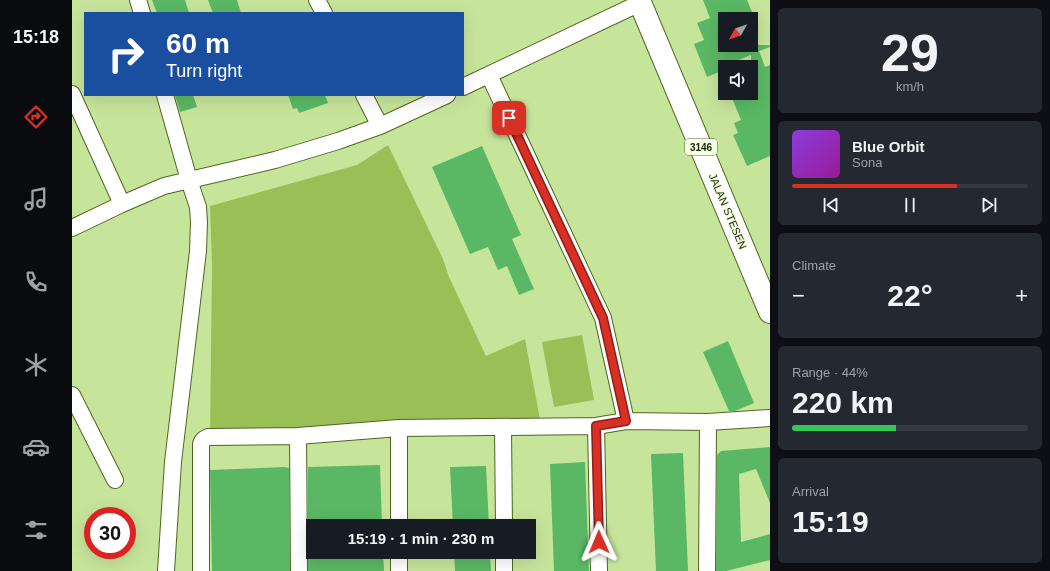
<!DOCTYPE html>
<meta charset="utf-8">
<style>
:root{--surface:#171b24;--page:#242831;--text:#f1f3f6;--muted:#9ea1a6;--line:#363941;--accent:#d93025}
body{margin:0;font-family:Helvetica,sans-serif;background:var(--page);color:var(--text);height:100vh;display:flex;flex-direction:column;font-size:15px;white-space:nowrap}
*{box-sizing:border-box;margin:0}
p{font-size:13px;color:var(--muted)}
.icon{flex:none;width:22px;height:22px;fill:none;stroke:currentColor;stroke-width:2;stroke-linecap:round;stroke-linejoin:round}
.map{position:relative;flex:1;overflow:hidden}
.panel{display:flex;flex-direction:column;gap:8px;padding:8px;background:#0d0f14;width:280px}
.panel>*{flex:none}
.hud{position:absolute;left:12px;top:12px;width:380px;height:84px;border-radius:0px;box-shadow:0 4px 16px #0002;background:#1a4fa0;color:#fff;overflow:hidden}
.needle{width:26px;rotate:230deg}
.buttons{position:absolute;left:646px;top:12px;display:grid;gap:8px}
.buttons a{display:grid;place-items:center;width:40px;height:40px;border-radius:0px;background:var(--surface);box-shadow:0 4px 16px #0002;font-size:20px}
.speed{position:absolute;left:12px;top:507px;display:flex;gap:8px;font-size:20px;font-weight:700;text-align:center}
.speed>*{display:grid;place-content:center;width:52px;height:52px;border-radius:50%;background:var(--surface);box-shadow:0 4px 16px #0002;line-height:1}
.speed .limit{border:6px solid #d22;background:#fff;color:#111}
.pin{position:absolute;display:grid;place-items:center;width:34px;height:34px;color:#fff;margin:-17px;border-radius:8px;box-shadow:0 2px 6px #0006}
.me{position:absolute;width:44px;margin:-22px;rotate:359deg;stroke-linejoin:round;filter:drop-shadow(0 0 3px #0008)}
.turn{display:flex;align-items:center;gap:14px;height:84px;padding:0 16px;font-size:18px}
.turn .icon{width:52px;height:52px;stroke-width:2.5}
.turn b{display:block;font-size:28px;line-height:34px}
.big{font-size:30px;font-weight:600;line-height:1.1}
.panel .widget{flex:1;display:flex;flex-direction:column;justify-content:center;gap:6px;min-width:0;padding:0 14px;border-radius:6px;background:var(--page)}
.panel .dial{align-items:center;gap:0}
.dial b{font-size:52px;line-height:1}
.song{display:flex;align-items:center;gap:12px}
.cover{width:48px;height:48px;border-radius:6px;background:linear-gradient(135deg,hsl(270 70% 55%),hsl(300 70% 35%))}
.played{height:4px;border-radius:2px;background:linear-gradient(90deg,var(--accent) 70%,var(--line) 70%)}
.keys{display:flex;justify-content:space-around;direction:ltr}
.heat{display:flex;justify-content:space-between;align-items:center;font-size:22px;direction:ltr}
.charge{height:6px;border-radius:3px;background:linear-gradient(90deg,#34c759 44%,var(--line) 0)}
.trip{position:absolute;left:234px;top:519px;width:230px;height:40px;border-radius:0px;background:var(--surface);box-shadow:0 4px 16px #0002;font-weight:600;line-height:40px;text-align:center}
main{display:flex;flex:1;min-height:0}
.tab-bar{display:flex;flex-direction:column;width:72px;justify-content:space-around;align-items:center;background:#090b0e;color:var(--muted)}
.tab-bar .icon{width:28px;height:28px}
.tab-bar .on{color:var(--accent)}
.tab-bar b{font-size:18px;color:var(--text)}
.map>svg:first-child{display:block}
.green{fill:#9abf57}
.building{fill:#5ab864}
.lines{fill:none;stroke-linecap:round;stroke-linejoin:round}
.street-casing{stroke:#4e661f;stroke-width:18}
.primary-casing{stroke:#4e661f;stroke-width:24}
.street{stroke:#fff;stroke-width:16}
.primary{stroke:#fff;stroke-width:22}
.route-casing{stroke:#8d1f18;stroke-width:10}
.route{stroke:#d93025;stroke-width:7}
.labels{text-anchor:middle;stroke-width:3;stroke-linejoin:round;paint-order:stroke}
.shield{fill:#f2fee1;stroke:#5b6548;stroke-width:1}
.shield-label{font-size:10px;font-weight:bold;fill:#1a2407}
.street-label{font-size:11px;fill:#1a2407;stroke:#f2fee1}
</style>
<main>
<nav class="tab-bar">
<b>15:18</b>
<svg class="icon on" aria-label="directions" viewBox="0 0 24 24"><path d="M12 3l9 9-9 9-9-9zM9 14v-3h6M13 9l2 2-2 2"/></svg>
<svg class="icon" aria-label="music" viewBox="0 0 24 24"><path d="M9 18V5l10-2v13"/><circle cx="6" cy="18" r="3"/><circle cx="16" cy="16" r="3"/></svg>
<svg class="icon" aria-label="phone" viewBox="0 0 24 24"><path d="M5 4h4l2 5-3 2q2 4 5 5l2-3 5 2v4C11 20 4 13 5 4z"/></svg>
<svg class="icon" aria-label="climate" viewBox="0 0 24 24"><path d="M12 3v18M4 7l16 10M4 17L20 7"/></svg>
<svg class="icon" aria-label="car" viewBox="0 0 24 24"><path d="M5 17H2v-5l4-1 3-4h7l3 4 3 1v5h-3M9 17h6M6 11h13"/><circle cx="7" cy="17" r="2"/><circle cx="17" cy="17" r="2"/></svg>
<svg class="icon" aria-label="filters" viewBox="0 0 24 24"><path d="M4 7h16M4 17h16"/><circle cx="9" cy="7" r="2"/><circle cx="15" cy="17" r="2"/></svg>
</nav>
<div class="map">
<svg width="698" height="571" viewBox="0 0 698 571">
<rect width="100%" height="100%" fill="#c7e49b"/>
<path class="green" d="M316,145l55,114 6,18 37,79 39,-17 17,91 -332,7 2,-171 -2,-60 147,-41z
M510,335l12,65 -40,7 -12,-65z"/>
<path class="building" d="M80,0h33l4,13h-32z
M136,0h29l4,13h-28z
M631,0h44l8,19h-30v26h26v-13l6,13h13v2l-11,4 6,16 5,-2v91l-23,10 -14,-31 5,-2 -4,-10 7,-3 -11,-27h21v-38l-33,13 1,4 -12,5 -13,-33 10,-4 -7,-17 13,-5z
M103,95h18l4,12 -17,5z
M216,95h37l3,8 -29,10 -2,-5 -4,1z
M410,146l39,89 -9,4 22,50 -15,6 -12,-29 -9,4 -10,-23 -18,7 -38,-87z
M656,341l26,62 -19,8h-6l-26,-59z
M698,447v56l-14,-34 -17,5 2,68 29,-8v26l-44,11h-10l1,-116 4,-4z
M611,453l5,118h-32l-5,-117z
M513,462l4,109h-35l-4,-107z
M308,465l2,61h-69v26h70l1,19h-76v-104z
M414,466l3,60h-36l-3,-59z
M213,467l4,1 1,103h-78l-2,-101z
M382,552h36l1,19h-36z"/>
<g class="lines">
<defs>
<path id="street" d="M66,0l4,13
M245,0l7,13
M417,75l114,243 23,103
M391,87l177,-84
M0,94l50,110
M93,95l24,85 9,27 1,15 -1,29 -25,211 -7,109
M292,95l16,31
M0,228l50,-24 42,-18 111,-26 63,-19 42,-15 67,-31
M0,395l43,85
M524,426l3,145
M431,428l1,98
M226,436l1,135
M327,526v-98
M432,552v19
M129,571v-127c1,-4 3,-5 7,-7l90,-1 101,-8 197,-2 30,-5 82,1 62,-4
M327,571v-19
M635,571l1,-149"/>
<path id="primary" d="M567,0l131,312"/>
</defs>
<use href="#street" class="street-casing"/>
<use href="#primary" class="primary-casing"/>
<use href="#street" class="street"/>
<use href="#primary" class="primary"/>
</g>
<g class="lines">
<defs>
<path id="route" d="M437,118l94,200 23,103 -30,5 3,116"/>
</defs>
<use href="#route" class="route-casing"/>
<use href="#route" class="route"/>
</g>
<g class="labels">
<rect class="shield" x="613" y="139" width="32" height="16" rx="3"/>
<g class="shield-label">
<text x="629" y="151">3146</text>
</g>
<g class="street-label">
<text transform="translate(656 211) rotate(67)" y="4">JALAN STESEN</text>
</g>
</g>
</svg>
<div class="buttons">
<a><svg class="needle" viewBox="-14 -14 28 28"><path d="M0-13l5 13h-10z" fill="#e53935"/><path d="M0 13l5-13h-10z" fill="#9ea1a6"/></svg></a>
<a><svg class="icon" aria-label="sound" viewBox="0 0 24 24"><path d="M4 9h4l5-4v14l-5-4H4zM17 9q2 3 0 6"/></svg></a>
</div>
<div class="speed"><div class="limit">30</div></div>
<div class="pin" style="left:437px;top:118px;background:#d93025"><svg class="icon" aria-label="arrive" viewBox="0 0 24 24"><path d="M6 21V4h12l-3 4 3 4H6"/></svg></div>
<svg class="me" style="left:527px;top:542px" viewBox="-20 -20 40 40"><path d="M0-17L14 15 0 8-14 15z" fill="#d93025" stroke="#fff" stroke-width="4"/></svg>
<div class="trip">15:19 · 1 min · 230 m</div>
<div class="hud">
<div class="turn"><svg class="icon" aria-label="right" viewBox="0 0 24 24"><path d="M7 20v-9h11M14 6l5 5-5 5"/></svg><div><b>60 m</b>Turn right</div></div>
</div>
</div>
<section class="panel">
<div class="widget dial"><b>29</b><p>km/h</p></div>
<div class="widget">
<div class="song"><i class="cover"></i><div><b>Blue Orbit</b><p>Sona</p></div></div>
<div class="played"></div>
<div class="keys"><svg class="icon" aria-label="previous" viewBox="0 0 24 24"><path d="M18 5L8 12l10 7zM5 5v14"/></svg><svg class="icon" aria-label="pause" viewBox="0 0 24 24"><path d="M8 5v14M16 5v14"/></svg><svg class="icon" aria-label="next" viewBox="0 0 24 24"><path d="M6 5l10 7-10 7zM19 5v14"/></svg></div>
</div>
<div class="widget"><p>Climate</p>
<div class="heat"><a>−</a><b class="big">22°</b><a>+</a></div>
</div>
<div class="widget"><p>Range · 44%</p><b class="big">220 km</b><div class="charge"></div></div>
<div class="widget"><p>Arrival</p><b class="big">15:19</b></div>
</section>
</main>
